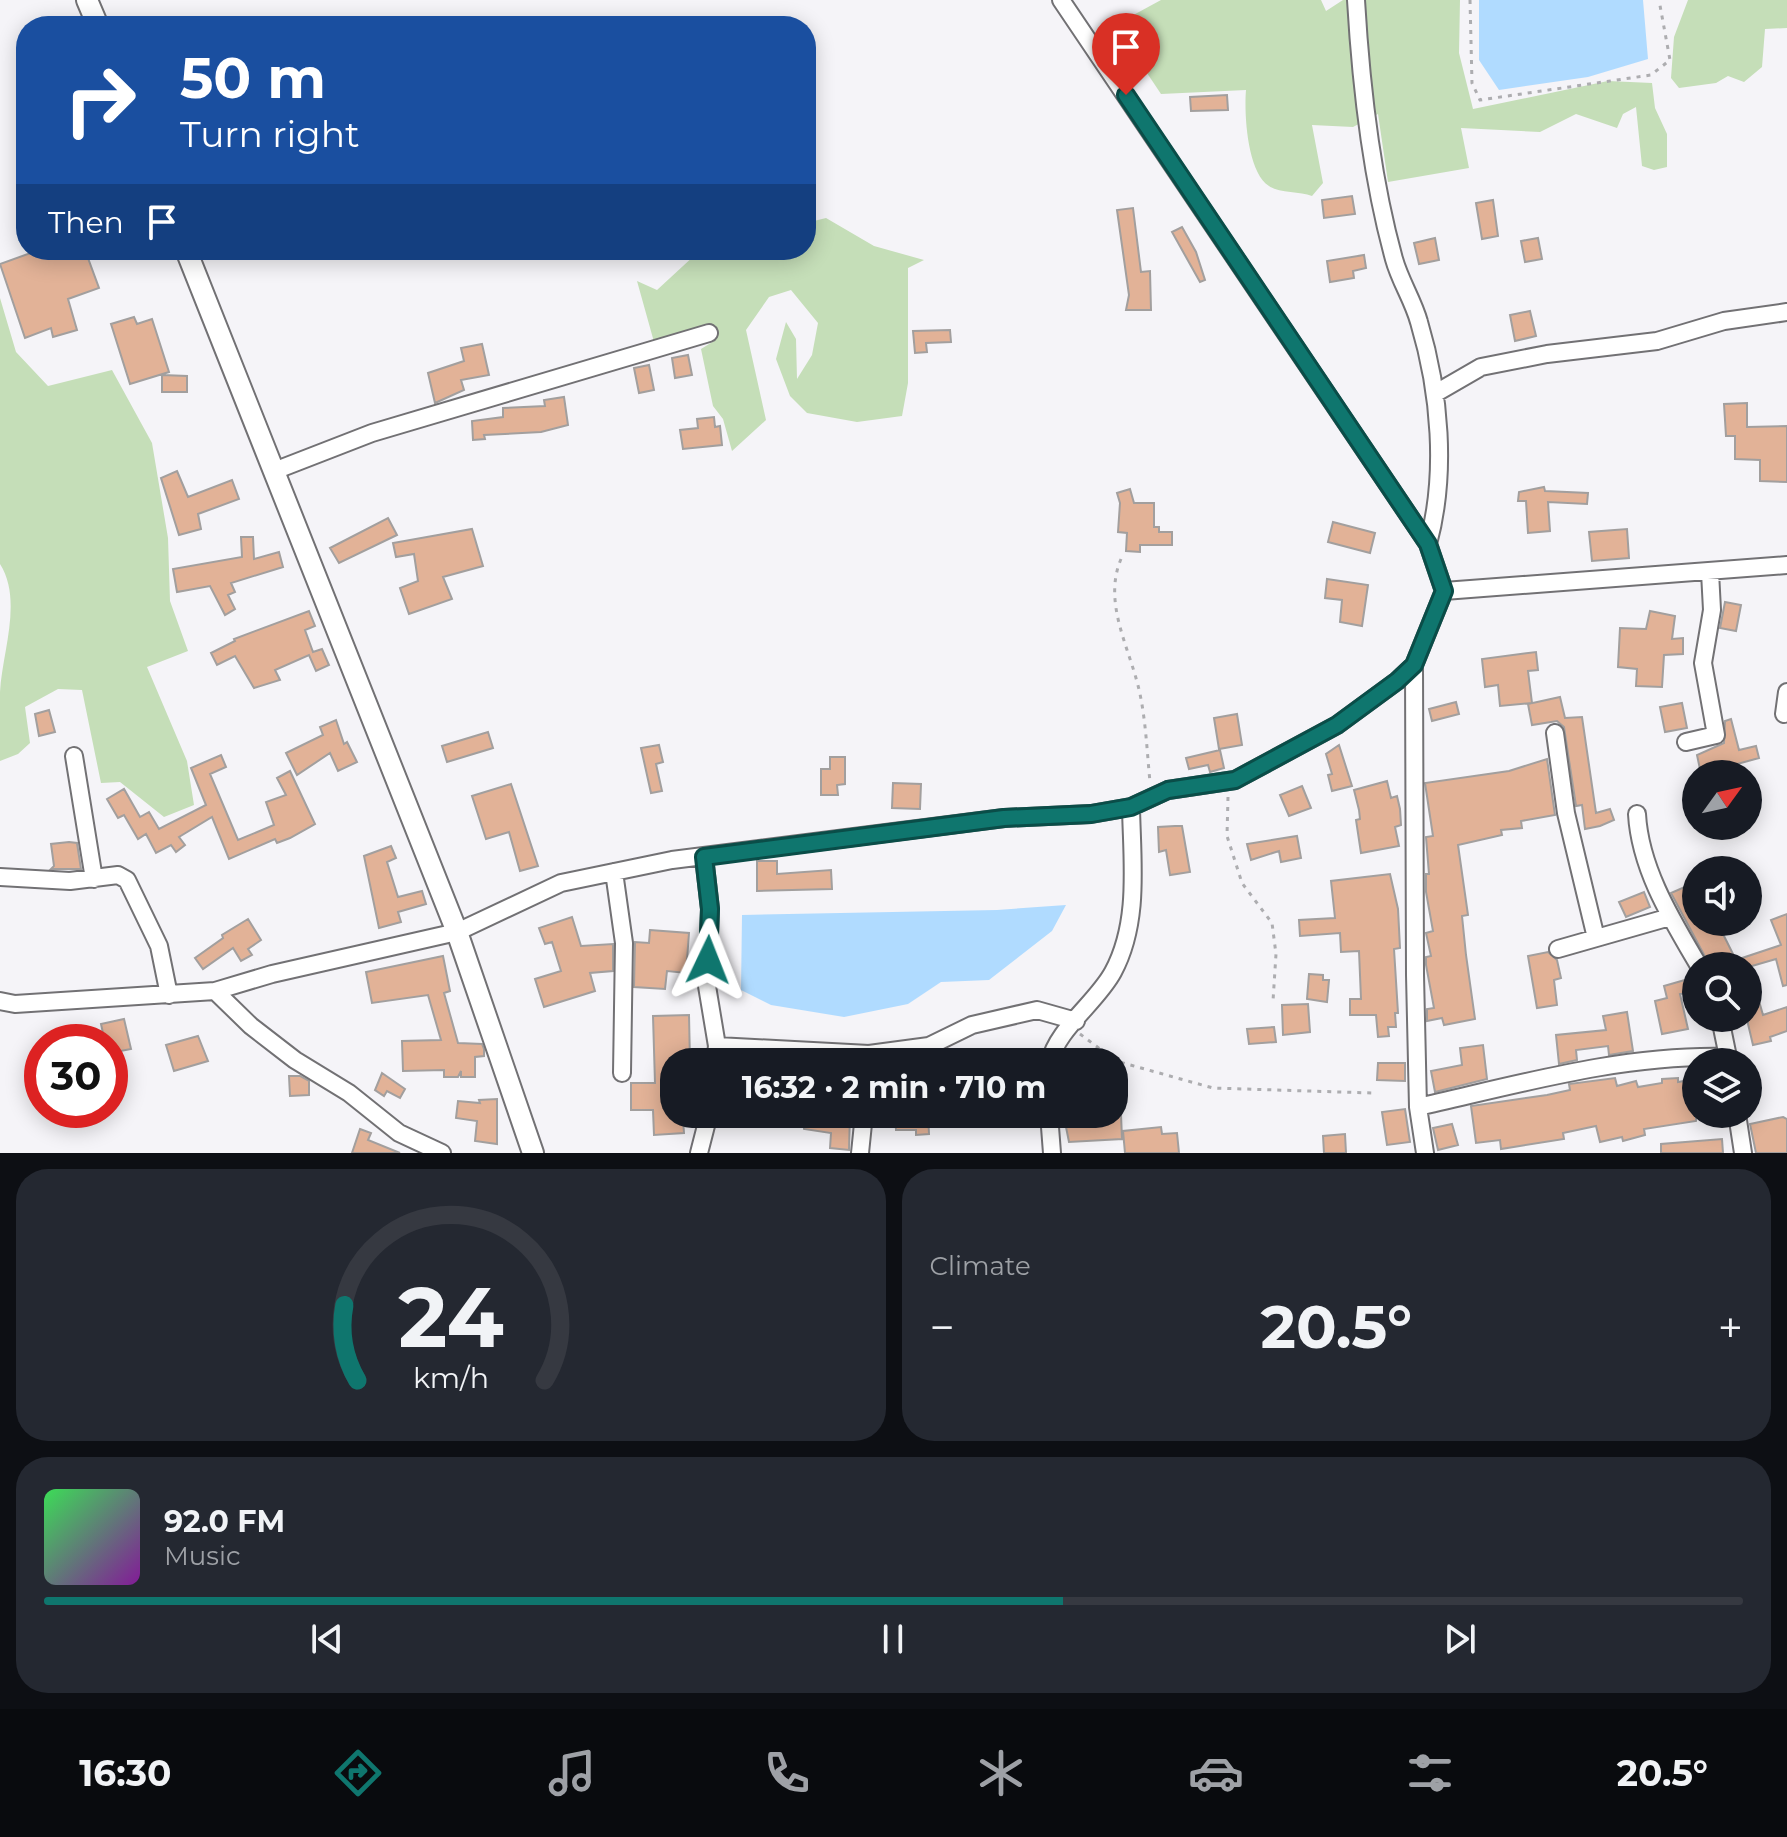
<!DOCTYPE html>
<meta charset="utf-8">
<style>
:root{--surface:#171b24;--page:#242831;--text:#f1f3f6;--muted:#9ea1a6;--line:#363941;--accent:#0f766e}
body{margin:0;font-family:Montserrat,sans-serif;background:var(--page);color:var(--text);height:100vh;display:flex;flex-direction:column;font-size:30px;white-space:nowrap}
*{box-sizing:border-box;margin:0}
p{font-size:26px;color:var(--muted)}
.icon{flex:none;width:44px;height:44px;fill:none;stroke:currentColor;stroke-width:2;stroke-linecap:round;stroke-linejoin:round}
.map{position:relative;height:1153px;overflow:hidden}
.sheet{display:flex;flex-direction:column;gap:16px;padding:16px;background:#0d0f14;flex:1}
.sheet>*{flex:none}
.banner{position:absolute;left:16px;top:16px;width:800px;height:244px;border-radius:32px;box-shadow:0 4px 20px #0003;background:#1a4fa0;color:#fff;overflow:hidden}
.needle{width:52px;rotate:57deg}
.fabs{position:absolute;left:1682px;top:760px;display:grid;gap:16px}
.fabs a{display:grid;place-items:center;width:80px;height:80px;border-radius:50%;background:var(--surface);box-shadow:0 4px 20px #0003;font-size:40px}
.speed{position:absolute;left:24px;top:1024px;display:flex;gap:16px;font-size:40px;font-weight:700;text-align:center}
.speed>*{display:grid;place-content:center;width:104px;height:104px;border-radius:50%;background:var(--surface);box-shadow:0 4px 20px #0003;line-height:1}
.speed .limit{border:12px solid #d22;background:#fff;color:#111}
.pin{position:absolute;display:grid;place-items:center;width:68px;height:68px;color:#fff;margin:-82px -34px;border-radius:50% 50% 50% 0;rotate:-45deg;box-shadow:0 0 8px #0007}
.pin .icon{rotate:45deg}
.me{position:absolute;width:88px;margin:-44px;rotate:2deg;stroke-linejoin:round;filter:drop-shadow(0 0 6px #0008)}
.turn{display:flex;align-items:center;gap:28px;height:168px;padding:0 32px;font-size:36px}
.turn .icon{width:104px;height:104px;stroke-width:2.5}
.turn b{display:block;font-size:56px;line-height:68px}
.then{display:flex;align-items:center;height:76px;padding:0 32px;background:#0003;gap:16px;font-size:30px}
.big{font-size:60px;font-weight:700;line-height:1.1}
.sheet .widget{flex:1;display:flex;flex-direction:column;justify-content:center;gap:12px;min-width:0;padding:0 28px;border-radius:32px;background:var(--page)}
.sheet .dial{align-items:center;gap:0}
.dial svg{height:208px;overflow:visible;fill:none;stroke:var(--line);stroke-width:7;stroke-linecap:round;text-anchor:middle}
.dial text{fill:var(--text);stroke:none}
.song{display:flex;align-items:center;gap:24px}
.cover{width:96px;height:96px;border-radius:12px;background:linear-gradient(135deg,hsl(130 70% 55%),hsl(290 70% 35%))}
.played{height:8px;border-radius:4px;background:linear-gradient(90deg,var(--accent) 60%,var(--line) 60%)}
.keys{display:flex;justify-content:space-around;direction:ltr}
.heat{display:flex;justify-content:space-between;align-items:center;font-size:44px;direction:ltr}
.sheet .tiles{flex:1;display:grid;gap:16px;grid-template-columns:1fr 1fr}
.widget:last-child{grid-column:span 2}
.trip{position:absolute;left:660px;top:1048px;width:468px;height:80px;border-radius:32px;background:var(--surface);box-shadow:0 4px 20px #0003;font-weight:700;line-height:80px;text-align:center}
.dock{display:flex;height:128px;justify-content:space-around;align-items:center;background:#090b0e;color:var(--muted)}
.dock .icon{width:56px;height:56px}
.dock .selected{color:var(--accent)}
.dock b{font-size:36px;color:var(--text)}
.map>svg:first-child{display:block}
.green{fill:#c5deb8}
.water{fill:#b0dbff}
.building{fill:#e2b297;stroke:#a29f9e;stroke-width:2}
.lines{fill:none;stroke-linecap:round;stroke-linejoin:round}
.minor-casing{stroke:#727174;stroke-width:20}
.major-casing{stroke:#727174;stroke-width:24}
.path{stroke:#adadb0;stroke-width:3;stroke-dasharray:4 6;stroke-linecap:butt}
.minor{stroke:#fff;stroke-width:16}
.major{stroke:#fff;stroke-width:20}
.route-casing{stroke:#0a4d48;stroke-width:20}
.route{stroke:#0f766e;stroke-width:14}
</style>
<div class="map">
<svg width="1787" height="1153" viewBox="0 0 1787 1153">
<rect width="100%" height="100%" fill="#f5f4f8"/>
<path class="green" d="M1161,0h160l5,11 17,-11h117l-1,53 14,56 135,-28 44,2 3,25 12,26v33l-13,3 -12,-4 -6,-59 -13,7 -6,14 -41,-14 -36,18 -79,-4 8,40 -81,14 -10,-68 -25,13 -41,-2 11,58 -11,13c-12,-5 -33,-3 -43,-10 -22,-14 -25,-73 -23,-96l-85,4 -46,-69z
M1688,0h99v28l-22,1 -3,38 -18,15 -16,-6 -12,7 -37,5 -8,-10 3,-41z
M826,218l48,28 50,14 -16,8v115l-6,33 -45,6 -50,-9 -17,-17 -14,-37 10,-37 10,17 1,40 15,-24 6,-32 -27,-33 -22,7 -23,33 20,90 -34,31 -9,-32 -10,-13 -12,-57 13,-8 -4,-11 -56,12 -17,-61 20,9 39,-36 12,-4h98v-27z
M0,298l16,54 32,34 64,-16 40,73 16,95 2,63 18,50 -41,16 40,94 7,44 -30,12 -44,-35 -19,1 -19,-93 -24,-1 -33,18 5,36 -12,11 -18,7c0,-23 0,-46 0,-69 2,-39 23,-92 0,-128z"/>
<path class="water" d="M1479,0h164l5,59 -60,18 -89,13 -20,-30z
M1066,905l-14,26 -63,49 -48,2 -33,22 -64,13 -73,-12 -30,-15 1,-75 255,-5z"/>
<path class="building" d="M1227,95l1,15 -37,1 -1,-14z
M1352,196l3,18 -31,4 -2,-18z
M1493,200l5,36 -16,3 -6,-36z
M1133,208l8,64 9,-1 1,39h-25l3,-15 -12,-85z
M1182,227l14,25 9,28 -5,2 -28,-50z
M1435,238l4,22 -20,4 -5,-21z
M1538,238l4,21 -17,3 -4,-21z
M39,250h46l14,38 -31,11 9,31 -24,7 -2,-9 -26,10 -25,-74z
M1364,255l2,13 -13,3 1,7 -24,4 -3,-21z
M1530,311l6,25 -21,5 -5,-26z
M134,317l3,7 15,-5 17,53 -39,12 -19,-60z
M950,330l1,12 -25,1 1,9 -12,1 -2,-22z
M482,344l7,31 -28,5 3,10 -29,13 -7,-30 36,-12 -3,-13z
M688,355l4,20 -17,3 -3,-20z
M649,365l5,25 -15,3 -5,-25z
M162,375l25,1v16h-25z
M564,397l4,28 -27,7 -57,3 1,4 -12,1 -1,-19 31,-4v-9l42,-2 -1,-6z
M1747,403v24l40,-1v56l-27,-1v-21l-25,-1v-23h-9l-2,-32z
M714,417l1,10 5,-1 2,19 -39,4 -3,-19 18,-2 -1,-9z
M177,471l11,26 44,-17 7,19 -41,15 3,15 -22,6 -18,-57z
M1544,487l1,4 43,2 -1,11 -39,-2 2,29 -22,2 -2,-32h-8l1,-9z
M1130,489l4,14h20v24h5v5h13v13h-32v7l-14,-1 1,-18 -9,-1 2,-29 -3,-10z
M388,518l9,17 -58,28 -9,-15z
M1333,522l42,11 -5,20 -42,-11z
M472,529l11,37 -40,11 9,22 -43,15 -9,-26 18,-7 -4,-27 -18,3 -3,-14z
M1627,529l2,29 -37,3 -3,-29z
M241,537h12l1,22 25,-7 4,15 -52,16 4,9 -7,3 7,14 -10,6 -15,-29 -33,6 -4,-23 69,-12z
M1327,579l41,6 -6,41 -22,-4 2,-22 -17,-2z
M1725,602l16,3 -5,26 -16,-3z
M309,611l6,15 -10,4 8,22 9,-3 7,16 -13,6 -7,-16 -34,15 5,10 -26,8 -19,-32 -18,9 -6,-12 24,-12 -1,-2z
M1650,611l25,5 -3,23 11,-1v16l-19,1 -2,32 -26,-1 1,-17 -19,-2 2,-39 26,1z
M1536,652l2,18 -10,1 4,32 -32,3 -2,-21 -13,2 -3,-28z
M1560,697l5,21 17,-1 14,96 14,-4 4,11 -14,6 -15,3 -3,-24 -6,1 -12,-79 -7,-6 -25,4 -4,-21z
M1456,702l3,12 -27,7 -3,-12z
M1682,703l5,25 -22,4 -5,-25z
M49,710l6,22 -16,4 -4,-22z
M1237,714l5,31 -23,4 -5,-31z
M1731,719l8,31 17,-4 3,12 -58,16 -4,-19 27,-12 1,-22z
M336,720l8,24 3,-2 10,20 -19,9 -8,-18 -33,22 -11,-22 37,-18 -3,-8z
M488,732l5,16 -46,14 -5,-16z
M659,745l4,17 -7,2 6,27 -11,2 -10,-45z
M1339,745l13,41 -20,5 -4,-16 4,-1 -6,-20z
M1220,750l4,18 -14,4 -2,-7 -19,4 -3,-11z
M221,755l5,12 -16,7 28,66 36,-15 -8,-23 20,-7 -9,-17 13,-7 25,53 -25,14 -13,5 -2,-4 -46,20 -17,-42 -33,20 6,8 -9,7 -5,-7 -15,8 -10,-19 -8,5 -14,-24 -6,3 -11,-19 17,-10 16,28 9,-5 10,17 47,-24 -15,-37z
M830,757h15v27l-8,1 1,10h-17v-26h9z
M1547,759l8,56 -34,6 1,7 -21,2 1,5 -44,10 10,70 -6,1 4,39 9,64 -31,6 -2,-7 -15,3v-12l7,-1 -8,-43v-8l5,-1 -5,-23 7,-2 -7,-39v-18h3l-3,-37 7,-1 -8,-53 84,-12z
M1387,781l4,17 6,-2 3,13 1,16 -6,2 4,19 -38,7 -5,-33 4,-1 -1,-9 -5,-20z
M893,783l28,1 -1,25 -28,-1z
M511,784l27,82 -18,5 -11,-39 -23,7 -14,-43z
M1302,786l9,22 -22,8 -9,-21z
M1175,826h7l8,46 -20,3 -4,-25 -7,2 -1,-25z
M1297,836l4,22 -20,4 -2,-11 -28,9 -4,-16z
M69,842l8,1 4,26h-30l3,-3 -3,-22z
M391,846l5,12 -9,4 11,35 24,-6 4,13 -28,8 3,10 -22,6 -15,-72z
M757,861h20v13l54,-4 1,19 -75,2z
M1390,874l8,35 2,39 -6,1 4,64h-3l1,14h-8l1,9 -11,1 -2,-22h-26v-16h11l-2,-48 -18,1 -1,-19 -40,3 -1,-16 36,-2 -4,-37z
M1696,882v40h21l19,38 45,-15 -10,-25 16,-6v71l-4,1 -7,-27 -24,7h-42l-39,-73z
M1644,892l6,15 -24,10 -7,-15z
M572,917l9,29 32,-2v27l-23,2 5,18 -51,16 -9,-28 26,-8 -9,-29 -7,2 -6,-16z
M248,919l13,21 -13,9 4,6 -11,6 -8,-13 -30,21 -8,-11 28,-20 -1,-3z
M650,930l39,3 -3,40 -19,-2 -2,18 -31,-2 1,-45 14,1z
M1548,952l9,8 4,18 -7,2 3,25 -20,3 -9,-52z
M443,956l7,35 -6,2 14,50 24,1 2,5v7l-9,1v20h-14v-6l-3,6h-14v-7l-41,1 -1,-30 39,-1 -13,-45 -56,8 -6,-31z
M1751,973l12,42 24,-8v24l-17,6 1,4 -18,4 -5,-21z
M1309,974l14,1v5h6l-2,22 -20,-3z
M1695,977l1,15 -16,2 8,35 -26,5 -7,-33 12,-3 -3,-12z
M1308,1004l2,28 -27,3 -1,-30z
M1627,1012l6,39 -24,4 -1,-9 -32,4 1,10 -18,4 -3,-29 50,-5 -3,-14z
M689,1015l1,47h-16v57h9l1,14 -30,2 -1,-25h-22v-27h24l-2,-67z
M124,1019l7,30 -21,4v-11h-5l-4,-18z
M1274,1027l2,15 -27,2 -2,-15z
M198,1036l10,25 -34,10 -8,-26z
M1483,1045l4,34 -52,13 -4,-21 31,-6 -2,-17z
M1378,1063h27v18l-28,-1z
M382,1073l23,16 -5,9 -13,-7 -3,5 -9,-6z
M289,1076h11l9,5v14l-19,1z
M1615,1078l2,8 19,-5 2,6 24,-4v-4l16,-1v4l18,-3v42l-52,8 1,6 -22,6 -1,-4 -22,5 -4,-16 -33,7 1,6 -63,10 -1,-9 -24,3 -5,-37 76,-11 23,-5 -1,-6z
M497,1099v45l-22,-3 2,-20 -21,-3 2,-17 22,2 -1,-3z
M1405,1109l5,33 -23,3 -5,-33z
M803,1114h47l-1,36 -19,-2 1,-15 -27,-4z
M895,1114h33l1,20 -13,1v-5h-20z
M1081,1114h40l1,25 -53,3 -5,-25z
M1783,1117l4,2v34h-31l-6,-29z
M1452,1124l6,21 -20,5 -5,-22z
M1161,1127l1,7 15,-1 2,20h-54l-2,-22z
M360,1129l11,4 -3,7 32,13h-48z
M1345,1134l1,19h-22l-1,-17z
M1722,1139l1,14h-62v-9z"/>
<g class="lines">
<defs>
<path id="minor" d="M1061,0l367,544 16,47
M1356,0c5,86 15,176 38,259 6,22 19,41 25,63 21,70 28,152 9,222
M1436,393l45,-26 66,-13 110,-13 67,-20 63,-9
M274,471l98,-38 337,-100
M1414,665l1,310 3,132 7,46
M1784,714l3,-22
M1555,733l11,80 30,125
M1686,742l30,-7 -13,-72 9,-53 -2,-38
M74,756l20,123
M1637,814c3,55 35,106 62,152
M704,857l6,52 -3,77 10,60 -2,16
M614,872l10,71 -2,130
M0,877l70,4 48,-6 9,5 32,66 10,49
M1558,949l112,-32
M215,991l36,35 44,34 54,33 50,40 43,20
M0,1001l15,3 200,-13 57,-17 185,-42 104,-49 111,-23 332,-42 87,-4 40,-7 37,-17 67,-10 102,-55 60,-44 17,-16 30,-74 343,-26
M1720,1018l8,39
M717,1046l152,8 60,-8 43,-21 65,-15 39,11
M1050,1062c6,-32 47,-60 63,-90 27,-50 19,-110 18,-165
M1418,1107c102,-23 205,-53 310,-50l1,5
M1049,1114l3,39
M1737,1114l6,39
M699,1153l10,-39
M860,1153l4,-39"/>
<path id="major" d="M87,0l11,26
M186,250l271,682 76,221"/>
</defs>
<use href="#minor" class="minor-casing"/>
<use href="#major" class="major-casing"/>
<path class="path" d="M1470,0l2,83 8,17 171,-25 19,-15 -11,-60
M1121,559c-19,45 10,91 19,135 6,29 7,58 10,88
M1228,797l-1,39 15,47 30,40 4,31 -3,47
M1080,1034l36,27 97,27 159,5"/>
<use href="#minor" class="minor"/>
<use href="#major" class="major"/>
</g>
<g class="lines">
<defs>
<path id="route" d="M708,960l2,-51 -6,-52 300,-39 87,-4 40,-7 37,-17 67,-10 102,-55 60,-44 17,-16 30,-74 -16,-47 -302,-449"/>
</defs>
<use href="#route" class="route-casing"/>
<use href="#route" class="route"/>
</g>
</svg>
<div class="fabs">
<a><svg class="needle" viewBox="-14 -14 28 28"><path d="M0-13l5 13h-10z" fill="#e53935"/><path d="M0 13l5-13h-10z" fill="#9ea1a6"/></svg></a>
<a><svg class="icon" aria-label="sound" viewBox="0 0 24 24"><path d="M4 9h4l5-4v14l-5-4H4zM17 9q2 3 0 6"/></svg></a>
<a><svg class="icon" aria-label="search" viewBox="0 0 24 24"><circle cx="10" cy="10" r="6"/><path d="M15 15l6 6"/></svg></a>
<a><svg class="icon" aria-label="layers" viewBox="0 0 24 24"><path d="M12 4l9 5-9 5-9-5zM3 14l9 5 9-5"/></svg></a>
</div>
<div class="speed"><div class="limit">30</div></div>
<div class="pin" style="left:1126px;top:95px;background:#d93025"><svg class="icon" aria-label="arrive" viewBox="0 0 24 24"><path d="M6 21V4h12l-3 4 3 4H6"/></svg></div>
<svg class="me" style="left:708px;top:960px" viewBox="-20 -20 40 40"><path d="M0-17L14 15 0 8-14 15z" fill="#0f766e" stroke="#fff" stroke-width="4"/></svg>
<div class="trip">16:32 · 2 min · 710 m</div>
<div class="banner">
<div class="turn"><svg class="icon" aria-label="right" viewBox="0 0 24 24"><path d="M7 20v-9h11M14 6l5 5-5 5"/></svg><div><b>50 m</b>Turn right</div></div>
<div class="then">Then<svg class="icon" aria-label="arrive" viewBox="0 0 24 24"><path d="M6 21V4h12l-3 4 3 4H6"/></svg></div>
</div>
</div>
<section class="sheet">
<div class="tiles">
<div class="widget dial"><svg viewBox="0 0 100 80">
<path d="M14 69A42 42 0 1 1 86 69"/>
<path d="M14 69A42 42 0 0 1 9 40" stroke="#0f766e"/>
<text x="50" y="56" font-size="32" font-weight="700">24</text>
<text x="50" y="72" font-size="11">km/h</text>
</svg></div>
<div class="widget"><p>Climate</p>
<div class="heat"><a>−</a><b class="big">20.5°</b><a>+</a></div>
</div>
<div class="widget">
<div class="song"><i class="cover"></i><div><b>92.0 FM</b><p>Music</p></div></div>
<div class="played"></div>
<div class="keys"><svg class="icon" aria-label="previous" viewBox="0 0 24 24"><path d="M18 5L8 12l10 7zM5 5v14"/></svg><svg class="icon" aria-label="pause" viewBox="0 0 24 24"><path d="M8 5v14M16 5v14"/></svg><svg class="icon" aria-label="next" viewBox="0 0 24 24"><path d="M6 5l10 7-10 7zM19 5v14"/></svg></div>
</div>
</div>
</section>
<nav class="dock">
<b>16:30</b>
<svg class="icon selected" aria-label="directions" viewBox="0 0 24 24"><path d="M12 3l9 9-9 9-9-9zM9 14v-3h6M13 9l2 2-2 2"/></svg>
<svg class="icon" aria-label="music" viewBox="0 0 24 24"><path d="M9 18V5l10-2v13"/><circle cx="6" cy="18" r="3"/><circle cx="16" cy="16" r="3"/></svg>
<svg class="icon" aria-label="phone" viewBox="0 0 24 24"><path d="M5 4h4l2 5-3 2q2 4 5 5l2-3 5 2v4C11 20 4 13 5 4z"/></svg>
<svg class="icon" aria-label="climate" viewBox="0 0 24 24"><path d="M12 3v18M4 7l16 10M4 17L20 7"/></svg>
<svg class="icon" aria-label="car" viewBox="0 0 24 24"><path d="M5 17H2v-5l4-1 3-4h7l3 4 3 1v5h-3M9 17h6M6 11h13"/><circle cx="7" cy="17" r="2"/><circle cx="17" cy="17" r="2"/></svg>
<svg class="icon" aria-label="filters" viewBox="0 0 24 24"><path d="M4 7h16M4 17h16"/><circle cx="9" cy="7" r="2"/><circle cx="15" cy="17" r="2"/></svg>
<b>20.5°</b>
</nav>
